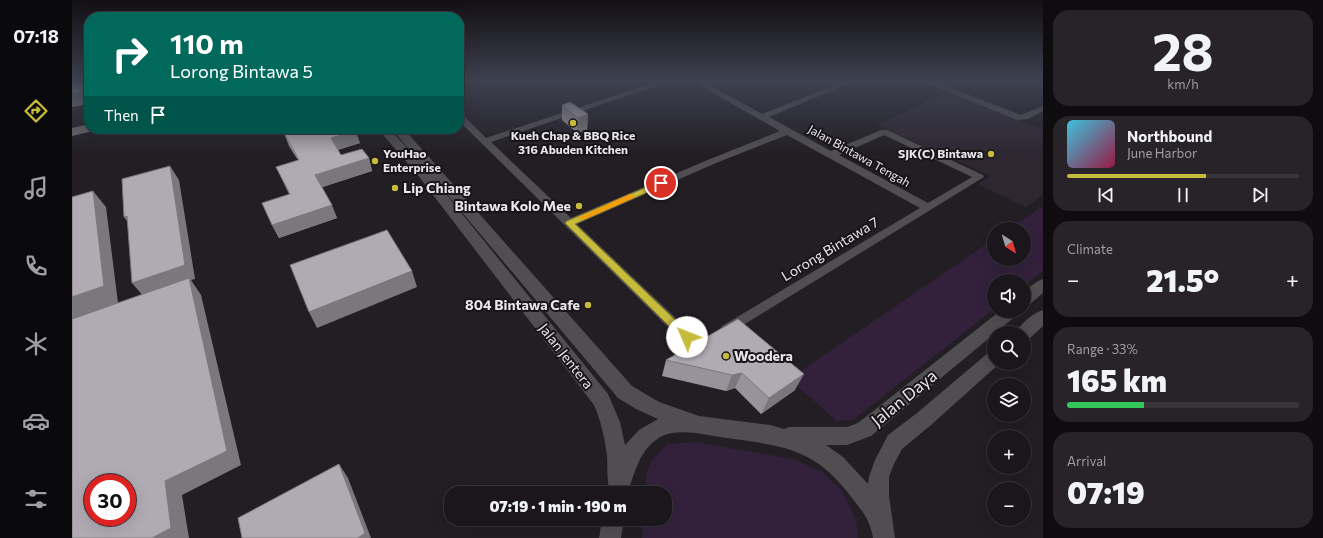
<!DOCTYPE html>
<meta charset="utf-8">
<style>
:root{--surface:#1a161b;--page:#272328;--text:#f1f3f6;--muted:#9f9fa3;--line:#38353a;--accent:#c7bb3c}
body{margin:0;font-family:Commissioner,sans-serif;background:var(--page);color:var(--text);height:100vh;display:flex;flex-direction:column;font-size:15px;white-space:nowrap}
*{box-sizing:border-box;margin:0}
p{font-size:13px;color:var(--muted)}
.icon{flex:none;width:22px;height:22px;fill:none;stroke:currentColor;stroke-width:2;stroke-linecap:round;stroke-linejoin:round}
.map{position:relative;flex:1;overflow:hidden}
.details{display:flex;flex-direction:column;gap:10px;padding:10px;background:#0e0c0f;width:280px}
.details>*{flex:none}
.top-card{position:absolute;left:12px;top:12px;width:380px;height:122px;border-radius:16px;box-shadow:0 4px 16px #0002,0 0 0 1px var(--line);background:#00695c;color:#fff;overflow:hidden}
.needle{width:26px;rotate:143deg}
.controls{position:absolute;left:915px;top:222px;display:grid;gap:8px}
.controls a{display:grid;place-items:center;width:44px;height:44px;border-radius:50%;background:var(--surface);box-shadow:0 4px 16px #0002,0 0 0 1px var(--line);font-size:20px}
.speed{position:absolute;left:12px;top:474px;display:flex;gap:8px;font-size:20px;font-weight:700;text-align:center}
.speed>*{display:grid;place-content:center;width:52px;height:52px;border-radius:50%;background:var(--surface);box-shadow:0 4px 16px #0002,0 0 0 1px var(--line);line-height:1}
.speed .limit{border:6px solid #d22;background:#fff;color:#111}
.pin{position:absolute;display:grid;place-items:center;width:34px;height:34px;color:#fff;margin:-17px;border:2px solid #fff;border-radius:50%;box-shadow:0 1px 4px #0007}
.me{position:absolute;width:44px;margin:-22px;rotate:314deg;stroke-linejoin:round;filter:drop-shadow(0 0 3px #0008)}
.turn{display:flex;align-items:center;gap:14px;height:84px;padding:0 20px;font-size:18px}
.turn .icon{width:52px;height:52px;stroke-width:2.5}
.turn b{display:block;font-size:28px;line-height:34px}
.then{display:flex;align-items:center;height:38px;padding:0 20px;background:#0003;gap:8px;font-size:15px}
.big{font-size:30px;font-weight:800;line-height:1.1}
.details .card{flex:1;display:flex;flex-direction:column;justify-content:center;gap:6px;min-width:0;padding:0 14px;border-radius:16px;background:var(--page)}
.details .dial{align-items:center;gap:0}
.dial b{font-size:52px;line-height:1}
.song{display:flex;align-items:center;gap:12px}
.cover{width:48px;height:48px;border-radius:6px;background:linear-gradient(135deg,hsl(190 70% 55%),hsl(340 70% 35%))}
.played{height:4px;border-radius:2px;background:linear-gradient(90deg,var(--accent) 60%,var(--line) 60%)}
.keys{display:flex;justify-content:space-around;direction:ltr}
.heat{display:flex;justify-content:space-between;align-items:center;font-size:22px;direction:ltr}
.charge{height:6px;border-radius:3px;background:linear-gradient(90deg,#34c759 33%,var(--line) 0)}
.trip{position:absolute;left:372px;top:486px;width:228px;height:40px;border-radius:16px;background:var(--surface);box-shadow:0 4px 16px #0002,0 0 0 1px var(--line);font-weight:800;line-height:40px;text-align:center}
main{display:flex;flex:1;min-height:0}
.menu{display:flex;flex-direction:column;width:72px;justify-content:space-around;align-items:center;background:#0a090b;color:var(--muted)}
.menu .icon{width:28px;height:28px}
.menu .on{color:var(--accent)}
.menu b{font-size:18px;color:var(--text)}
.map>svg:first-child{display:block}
.built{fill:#2e2732}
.green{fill:#33213c}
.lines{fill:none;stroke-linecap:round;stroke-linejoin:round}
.minor{fill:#504e51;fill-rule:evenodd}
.tertiary{fill:#504e51;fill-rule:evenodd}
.secondary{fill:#6b686c;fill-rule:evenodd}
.wall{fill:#97939a}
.shaded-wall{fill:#7b787d}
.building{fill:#b0abb3;stroke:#7b787d;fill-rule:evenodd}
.route{fill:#c7bb3c;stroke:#817a27}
.slow{fill:#f59e0b}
.poi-dot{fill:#c7bb3c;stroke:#18151a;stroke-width:1.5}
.labels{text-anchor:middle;stroke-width:4;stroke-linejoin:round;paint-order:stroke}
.far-poi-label{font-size:12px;font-weight:bold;fill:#e9e7eb;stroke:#18151a}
.far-street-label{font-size:12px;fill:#e9e7eb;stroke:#18151a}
.poi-label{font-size:14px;font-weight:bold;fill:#e9e7eb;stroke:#18151a;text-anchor:start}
.street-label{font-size:14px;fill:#e9e7eb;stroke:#18151a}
.near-street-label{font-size:17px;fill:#e9e7eb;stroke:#18151a}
</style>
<main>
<nav class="menu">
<b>07:18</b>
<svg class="icon on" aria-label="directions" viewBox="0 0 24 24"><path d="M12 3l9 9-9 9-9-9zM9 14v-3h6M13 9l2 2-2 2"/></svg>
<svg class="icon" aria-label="music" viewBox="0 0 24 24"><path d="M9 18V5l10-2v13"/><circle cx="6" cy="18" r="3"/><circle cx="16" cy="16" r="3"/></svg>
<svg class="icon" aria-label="phone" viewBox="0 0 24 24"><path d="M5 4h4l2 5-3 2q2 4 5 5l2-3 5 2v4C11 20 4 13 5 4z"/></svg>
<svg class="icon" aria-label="climate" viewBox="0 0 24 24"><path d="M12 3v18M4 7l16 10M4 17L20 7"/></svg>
<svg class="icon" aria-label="car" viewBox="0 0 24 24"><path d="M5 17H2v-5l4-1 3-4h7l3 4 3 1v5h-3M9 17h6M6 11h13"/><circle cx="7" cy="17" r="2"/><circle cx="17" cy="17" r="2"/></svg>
<svg class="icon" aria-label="filters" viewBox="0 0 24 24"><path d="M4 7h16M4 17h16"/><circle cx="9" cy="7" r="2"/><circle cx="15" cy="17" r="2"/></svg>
</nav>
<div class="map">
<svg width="971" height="538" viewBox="0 0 971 538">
<rect width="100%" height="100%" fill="#221e24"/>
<path class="built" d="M875,92l96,38v65l-17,12 -48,-23 12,-8 -113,-51z"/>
<path class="green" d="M971,206v65l-19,15v-5h-30v28l-141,111 -16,1 -48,-42 205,-140v20h30v-30h-15z
M622,442l99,17 29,13 20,19 14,29 2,18h-216l1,-19h22v-26h-20c2,-27 3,-31 23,-49z"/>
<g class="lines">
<path class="minor" d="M590,80h12l-183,62 80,76 139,-59 70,-28 -90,-51h10l62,34 85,-34h11l-89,37 62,34 50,-21h6l96,45 1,2 -257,158 -5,-1 -2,-4 2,-4 198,-118 -133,-73 -71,28 -139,61 121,115 11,-4 5,1 2,4 -2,4c-16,6 -18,9 -32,-3l-223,-220v-8l3,1 24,24zM812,135l88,42 -44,26 -89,-48z
M847,80h11l91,35 22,-9v5l-15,8 -11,1z"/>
<path class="tertiary" d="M306,129h12l35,39 183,226 12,28 5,23 14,-15 19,-11 -22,-10 -18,-11 -226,-269h12l228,257 27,16 40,14 71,9 14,4 5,-2h58l11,-4 142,-112h19l-2,4 -146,121 -24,9h-21l17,12 25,27 1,-7 6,-17 13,-25 29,-22 71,-60 6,-2v12h6l-69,62 -29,24 -8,15 -5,13v19l6,42h-22c-3,-18 -10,-26 -21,-40 -39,-53 -72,-52 -132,-61 -18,-3 -43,-9 -60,0 -22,14 -24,35 -33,56h-16c-5,-11 -3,-25 -4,-37 -2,-17 -6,-35 -13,-51l-177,-231z
M971,279v14l-13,11 -6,2v-15l14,-10z
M971,310v16l-13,12 -6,2v-7h-8c4,-9 17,-20 27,-23z
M530,519h22l-3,19h-22z"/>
<path class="secondary" d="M17,124v5h6l-2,2 -21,5v-8z"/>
</g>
<path class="wall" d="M490,105l26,9 -1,16 -10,3 -15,-13z
M212,133l76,10 -23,7 4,5 28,3 3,13 -50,16 15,31 -58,20 -7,-13 17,-31 -13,-27 22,-7 -9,-14z
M666,319l57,71 -34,24 -26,-26 -9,3 -64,-15 4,-16z"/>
<path class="shaded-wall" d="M9,80h6l1,2 1,22 -17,3v-13z
M516,114l-1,16 -10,3 1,-15z
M284,131l4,12 -25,8 -4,-13z
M297,158l3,13 -52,17 -5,-13z
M98,166l9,14 16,99 -4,1 10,15 40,170 -59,30 7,43h-37l13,-57 -21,-184 -12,-14z
M21,191l13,16 12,96 -46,16v-22z
M260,205l5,13 -58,20 -7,-13z
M55,216l7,15 -10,-14z
M340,271l5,16 -100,41 -8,-16z
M670,373l-7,15 -9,3 6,-16z
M732,374l-9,16 -34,24 8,-16z
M267,464l9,14 23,60h-13z"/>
<path class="building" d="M0,80h9l1,12 -10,2z
M498,102l18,12 -10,4 -16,-13z
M227,129h56l1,2 -25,7 10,17 21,-6 7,9 -54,17 17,30 -60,20 -10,-22 28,-9 -14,-27 23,-7 -15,-27z
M98,166l15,99 -53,18 -5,-67 -3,1 -2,-38z
M21,191l11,95 -32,11v-100z
M315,230l25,41 -103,41 -19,-47z
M117,278l38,173 -62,30 6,47 -19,10h-80v-219zM21,483h34v34h-34z
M666,319l66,55 -35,24 -27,-25 -10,2 -66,-15z
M267,464l26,69 -7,5h-116l-4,-20z"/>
<linearGradient id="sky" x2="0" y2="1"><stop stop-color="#131014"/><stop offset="0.52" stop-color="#3e4150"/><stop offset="1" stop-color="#3e4150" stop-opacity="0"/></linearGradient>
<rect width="971" height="155" fill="url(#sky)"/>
<path class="route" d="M589,181l4,2 -1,2 -89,39 115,110 2,3 -2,3 -3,1 -4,-1 -118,-117 2,-2z"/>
<path class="slow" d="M558,194l4,2 -1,2 -48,21h-6l-1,-1z"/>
<g class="poi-dot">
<circle cx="501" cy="123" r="4"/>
<circle cx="919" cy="154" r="4"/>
<circle cx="303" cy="161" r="4"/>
<circle cx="323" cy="188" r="4"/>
<circle cx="507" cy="206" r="4"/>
<circle cx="516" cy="305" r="4"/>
<circle cx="654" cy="356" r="4"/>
</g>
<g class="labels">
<g class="far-poi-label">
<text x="501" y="140">Kueh Chap &amp; BBQ Rice<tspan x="501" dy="14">316 Abuden Kitchen</tspan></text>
<text x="311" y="158" text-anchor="start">YouHao<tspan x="311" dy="14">Enterprise</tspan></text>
<text x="911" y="158" text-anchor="end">SJK(C) Bintawa</text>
</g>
<g class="far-street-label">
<text transform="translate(787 156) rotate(29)" y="4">Jalan Bintawa Tengah</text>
</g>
<g class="poi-label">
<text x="331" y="193">Lip Chiang</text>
<text x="499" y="211" text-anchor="end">Bintawa Kolo Mee</text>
<text x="508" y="310" text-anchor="end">804 Bintawa Cafe</text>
<text x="662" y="361">Woodera</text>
</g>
<g class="street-label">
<text transform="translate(758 249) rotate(-31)" y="5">Lorong Bintawa 7</text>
<text transform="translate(494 356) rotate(52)" y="5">Jalan Jentera</text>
</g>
<g class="near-street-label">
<text transform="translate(832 398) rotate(-39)" y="6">Jalan Daya</text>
</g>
</g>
</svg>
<div class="controls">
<a><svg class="needle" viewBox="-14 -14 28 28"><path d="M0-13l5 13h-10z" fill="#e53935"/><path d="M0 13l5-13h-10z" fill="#9f9fa3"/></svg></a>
<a><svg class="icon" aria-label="sound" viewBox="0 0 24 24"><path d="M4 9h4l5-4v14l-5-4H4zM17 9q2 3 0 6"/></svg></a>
<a><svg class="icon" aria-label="search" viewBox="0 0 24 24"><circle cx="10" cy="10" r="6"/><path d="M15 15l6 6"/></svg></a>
<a><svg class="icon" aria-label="layers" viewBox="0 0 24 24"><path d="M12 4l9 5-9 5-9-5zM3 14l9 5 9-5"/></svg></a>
<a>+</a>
<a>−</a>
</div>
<div class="speed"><div class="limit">30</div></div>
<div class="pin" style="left:589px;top:183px;background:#d93025"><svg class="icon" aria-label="arrive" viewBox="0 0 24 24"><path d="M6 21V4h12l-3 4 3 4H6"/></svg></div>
<svg class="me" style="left:615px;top:337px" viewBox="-20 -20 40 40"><circle r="19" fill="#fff"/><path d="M0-13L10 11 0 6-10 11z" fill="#c7bb3c"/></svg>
<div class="trip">07:19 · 1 min · 190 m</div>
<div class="top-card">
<div class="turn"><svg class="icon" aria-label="right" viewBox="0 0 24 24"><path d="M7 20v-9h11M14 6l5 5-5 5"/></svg><div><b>110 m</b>Lorong Bintawa 5</div></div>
<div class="then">Then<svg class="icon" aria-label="arrive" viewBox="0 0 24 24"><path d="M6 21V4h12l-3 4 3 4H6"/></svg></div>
</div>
</div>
<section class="details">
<div class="card dial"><b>28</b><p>km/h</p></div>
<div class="card">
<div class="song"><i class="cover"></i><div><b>Northbound</b><p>June Harbor</p></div></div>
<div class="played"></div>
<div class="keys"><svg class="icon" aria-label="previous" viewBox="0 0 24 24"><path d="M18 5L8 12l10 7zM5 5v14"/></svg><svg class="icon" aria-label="pause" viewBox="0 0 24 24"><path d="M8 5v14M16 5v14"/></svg><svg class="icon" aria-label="next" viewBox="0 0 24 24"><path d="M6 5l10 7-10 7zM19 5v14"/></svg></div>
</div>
<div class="card"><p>Climate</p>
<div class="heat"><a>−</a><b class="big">21.5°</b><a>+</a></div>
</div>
<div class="card"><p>Range · 33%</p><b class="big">165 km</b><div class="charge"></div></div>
<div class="card"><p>Arrival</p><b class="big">07:19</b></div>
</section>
</main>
